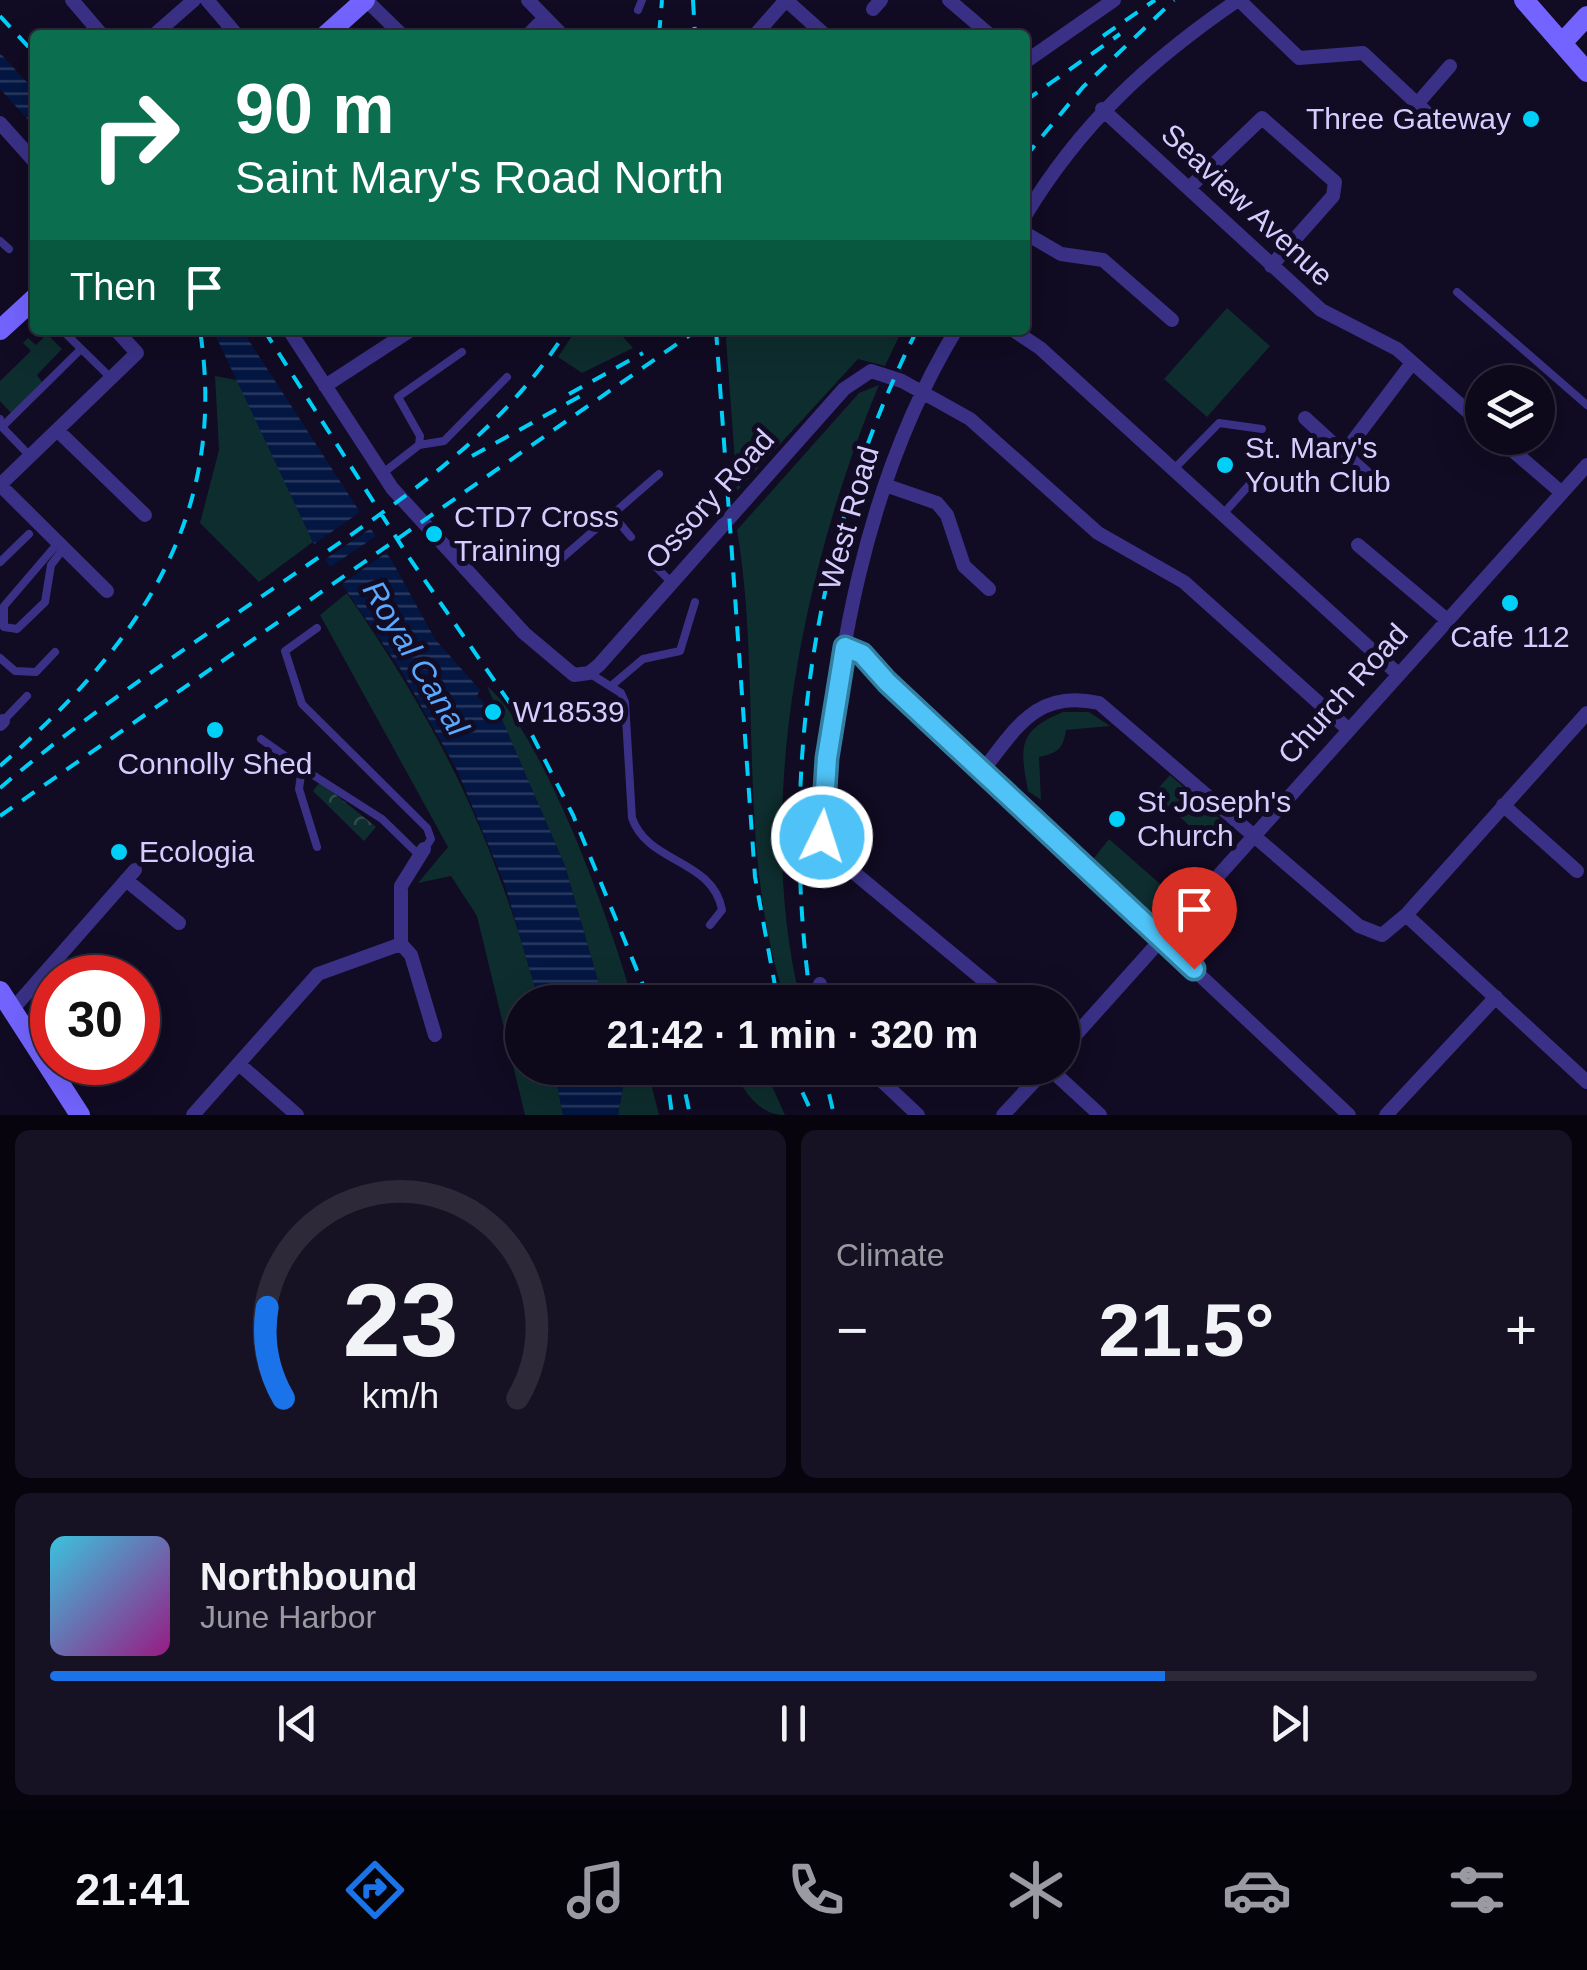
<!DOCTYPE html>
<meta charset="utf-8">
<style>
:root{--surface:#0d081a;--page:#161123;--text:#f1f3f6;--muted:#9a9aa2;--line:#2d2939;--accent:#1a73e8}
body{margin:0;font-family:Arial,sans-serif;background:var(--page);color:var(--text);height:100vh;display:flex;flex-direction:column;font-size:38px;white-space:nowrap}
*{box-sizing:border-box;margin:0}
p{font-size:32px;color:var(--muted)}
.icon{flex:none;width:55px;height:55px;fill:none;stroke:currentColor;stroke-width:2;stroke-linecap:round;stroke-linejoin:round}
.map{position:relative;height:1115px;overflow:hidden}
.details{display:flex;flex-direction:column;gap:15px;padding:15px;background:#07040e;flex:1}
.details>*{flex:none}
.top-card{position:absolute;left:30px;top:30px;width:1000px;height:305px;border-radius:10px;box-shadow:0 10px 40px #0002,0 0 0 2px var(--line);background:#0b6e4f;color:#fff;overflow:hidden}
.controls{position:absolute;left:1465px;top:365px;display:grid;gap:20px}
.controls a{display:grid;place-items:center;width:90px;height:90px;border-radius:50%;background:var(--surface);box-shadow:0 10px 40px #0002,0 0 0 2px var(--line);font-size:50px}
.speed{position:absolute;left:30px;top:955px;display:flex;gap:20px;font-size:50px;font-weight:700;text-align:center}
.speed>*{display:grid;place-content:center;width:130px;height:130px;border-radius:50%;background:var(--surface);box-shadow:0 10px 40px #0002,0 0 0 2px var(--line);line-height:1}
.speed .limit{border:15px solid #d22;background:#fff;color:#111}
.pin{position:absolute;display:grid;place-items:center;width:85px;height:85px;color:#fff;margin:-102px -42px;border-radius:50% 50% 50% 0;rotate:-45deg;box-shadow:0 0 10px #0007}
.pin .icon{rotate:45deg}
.me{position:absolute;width:110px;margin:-55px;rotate:4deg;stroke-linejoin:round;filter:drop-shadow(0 0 8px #0008)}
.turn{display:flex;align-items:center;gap:35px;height:210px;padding:0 40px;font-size:45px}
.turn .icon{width:130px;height:130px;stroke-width:2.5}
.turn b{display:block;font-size:70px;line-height:85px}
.then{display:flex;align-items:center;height:95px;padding:0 40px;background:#0003;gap:20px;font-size:38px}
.big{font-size:75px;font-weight:700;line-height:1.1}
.details .tile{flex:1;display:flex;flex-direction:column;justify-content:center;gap:15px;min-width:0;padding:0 35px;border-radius:15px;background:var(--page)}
.details .dial{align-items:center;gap:0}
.dial svg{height:260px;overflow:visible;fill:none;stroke:var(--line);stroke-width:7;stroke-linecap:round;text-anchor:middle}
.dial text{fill:var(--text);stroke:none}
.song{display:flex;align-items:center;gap:30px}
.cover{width:120px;height:120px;border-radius:15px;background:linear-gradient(135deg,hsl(190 70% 55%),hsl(310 70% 35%))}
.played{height:10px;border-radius:5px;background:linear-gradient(90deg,var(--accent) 75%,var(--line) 75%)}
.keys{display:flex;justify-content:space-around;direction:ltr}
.heat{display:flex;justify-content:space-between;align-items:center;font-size:55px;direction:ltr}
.details .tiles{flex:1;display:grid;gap:15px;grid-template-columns:1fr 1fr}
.tile:last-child{grid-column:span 2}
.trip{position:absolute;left:505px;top:985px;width:575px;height:100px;border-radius:50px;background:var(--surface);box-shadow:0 10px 40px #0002,0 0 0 2px var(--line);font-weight:700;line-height:100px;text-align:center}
.menu{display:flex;height:160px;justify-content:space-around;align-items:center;background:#05030a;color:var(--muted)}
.menu .icon{width:70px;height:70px}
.menu .on{color:var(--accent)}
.menu b{font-size:45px;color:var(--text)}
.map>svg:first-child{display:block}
.green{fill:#0e2d2e}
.forest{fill:url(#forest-crowns)}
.water{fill:url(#water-rules)}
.pier{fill:#110b23}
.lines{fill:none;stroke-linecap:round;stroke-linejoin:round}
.service{stroke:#3a3187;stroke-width:8}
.minor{stroke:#3a3187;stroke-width:14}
.secondary{stroke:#7364ff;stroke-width:20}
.rail{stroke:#00cff8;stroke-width:4;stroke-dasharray:15 12;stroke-linecap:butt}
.route-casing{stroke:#337fa1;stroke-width:25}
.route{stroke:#4fc3f7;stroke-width:18}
.poi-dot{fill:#00cff8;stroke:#110b23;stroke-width:4}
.labels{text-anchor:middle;stroke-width:10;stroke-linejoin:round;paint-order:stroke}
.poi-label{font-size:30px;fill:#d6cdff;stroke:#110b23;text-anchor:start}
.street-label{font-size:30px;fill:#d6cdff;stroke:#110b23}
.water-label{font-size:32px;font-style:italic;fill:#5ba8ff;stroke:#110b23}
</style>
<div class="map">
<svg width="1587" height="1115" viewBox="0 0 1587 1115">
<defs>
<pattern id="forest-crowns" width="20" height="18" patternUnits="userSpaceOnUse" patternTransform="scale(2.5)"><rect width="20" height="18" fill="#0e2d2e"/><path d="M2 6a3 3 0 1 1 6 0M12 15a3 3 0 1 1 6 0" fill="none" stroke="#304a4d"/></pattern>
<pattern id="water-rules" width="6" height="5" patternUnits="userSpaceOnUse" patternTransform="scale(2.5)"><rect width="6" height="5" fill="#041743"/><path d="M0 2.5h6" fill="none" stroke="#28385f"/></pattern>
</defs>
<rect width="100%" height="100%" fill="#110b23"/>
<path class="green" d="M1227,308l43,38 -63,71 -43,-38z
M576,330h41l16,18 -51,25 -24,-16z
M737,330h165l-17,36 -27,-7 -121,132 -11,-153z
M47,334l15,15 -25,26 5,7 -31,31 -11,-12v-20l31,-30 -8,-8 5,-5 8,7z
M215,376l22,4 76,162 -54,40 -59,-59 19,-73z
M879,385c-75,180 -127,425 -78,617h-15c-51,-151 -23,-317 -49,-472l122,-137z
M347,593c96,139 148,247 192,409h-17v66h32l9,47h-38l-48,-199 -26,-40 -33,7 30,-36 -128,-232z
M487,686c57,48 126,242 146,316h-29l-39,-136z
M1063,712h26l21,14 -44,4c-3,19 -8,23 -27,27l2,43 -13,-9c-8,-44 -11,-60 35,-79z
M1170,775l59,52 -1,14 -20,2 -54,-50z
M1109,839l57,50 -5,8 4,17 -8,2 -18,-8 -48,-46z
M618,1068h29l12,47h-41l5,-28z
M733,1068h23l15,16 14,31c-27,0 -42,-25 -52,-47z"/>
<path class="forest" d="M320,782l56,45 -12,14 -51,-50z"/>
<path class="water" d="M0,53l35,38v36l-35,-38z
M213,330h29l151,233 42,76 45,51 -3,6 10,9h9l69,161 39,136h-65l-34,-117 -48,-115 -56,-100 -88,-128z
M554,1068h64l5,19 -5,28h-55z"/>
<path class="pier" d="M363,510l11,16 -53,36 -11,-15z
M379,534l11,16 -53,37 -11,-17z"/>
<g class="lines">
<path class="service" d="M638,10l4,-10
M0,241l9,8
M1457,292l130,113
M62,330l49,48
M0,419l2,8 28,29
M2,427l79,-78
M419,445l1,-9 -22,-39 64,-45
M1172,471l47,-48 43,6
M383,473l36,-28 25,-4 63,-64
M612,514l19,23
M1223,514l37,-41
M58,543l-54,63v21l13,2 28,-27 6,-37 13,-17
M561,559l98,-85
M0,562l29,-28
M651,562l21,21
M317,628l-32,23 17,53 125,124 4,11 -6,9
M0,658l15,13 21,1 19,-20
M589,673l32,20 4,9 7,116c16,46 81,41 90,92l-12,15
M611,686l32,-27 37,-8 15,-49
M3,721l24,-25
M261,739l41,29
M317,847l-18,-58 3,-21 80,51 37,36"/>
<path class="minor" d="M72,0l30,35
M207,0l30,35
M366,0l36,35
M528,0l34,35
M786,0l39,35
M949,0l41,35
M1239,0l60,58 64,-5 64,60
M873,9l8,-9
M154,35l40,-35
M528,35l17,-17
M755,35l30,-34
M1025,62l89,-62
M1417,104l33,-38
M1102,109l219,201 76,39 85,75
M0,123l35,39
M1190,187l72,-69 73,64 -2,14 -62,70
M1025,216c55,-92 125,-156 213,-216
M1025,233l36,21 42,6 69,60
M289,330l103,158 132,145 50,42 15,-2 10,-8 245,-276 27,-18 31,10 68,38 128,114 86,49 165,148
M956,330c-92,152 -122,332 -134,507l6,14 182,151
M1013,330l27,18 358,326
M325,386l86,-56
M1305,418l71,65
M57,430l88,85
M1498,438l64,55
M1344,453l68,-90
M0,485l137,-132 -21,-23
M0,485l107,106
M885,485l52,18 10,12 17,51 25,23
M1358,545l89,75
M845,647l17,7 25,28 462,433
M0,724l3,-3
M983,770c34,-43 54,-81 116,-67l260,223 23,9 24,-20 181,167
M1503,805l74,66
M424,849l-23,37v58l10,11 24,80
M126,880l53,43
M1406,915l181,-202
M820,984l3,18
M12,1010l123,-140
M1062,1050l525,-585
M239,1064l58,51
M868,1068l50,47
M1049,1068l51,47
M193,1115l125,-141 83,-30
M1003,1115l44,-47
M1386,1115l110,-118"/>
<path class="secondary" d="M1524,0l63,72
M326,35l39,-35
M1562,43l25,-27
M0,330l35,-32
M0,991l80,124"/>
<path class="rail" d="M693,0l2,35
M0,16l35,38
M659,35l3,-35
M1103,36l52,-36
M1025,101l95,-67
M1025,157l58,-70 91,-87
M264,330l144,226 124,179 41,80 77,187
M716,330l39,547 23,125
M569,394l74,-41
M472,456l114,-63
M0,766c136,-119 229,-247 200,-436
M0,788c96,-82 205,-152 309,-224 98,-68 193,-131 258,-234
M0,816l697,-486
M811,1002c-32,-229 2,-465 106,-672
M666,1068l6,47
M680,1068l10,47
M791,1068l22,47
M823,1068l11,47"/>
</g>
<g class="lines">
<defs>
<path id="route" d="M822,837l5,-79 18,-111 17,7 25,28 307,287"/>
</defs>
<use href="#route" class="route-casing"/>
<use href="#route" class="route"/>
</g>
<g class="poi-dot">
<circle cx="1531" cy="119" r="10"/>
<circle cx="1225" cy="465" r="10"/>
<circle cx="434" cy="534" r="10"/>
<circle cx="1510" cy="603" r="10"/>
<circle cx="493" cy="712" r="10"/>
<circle cx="215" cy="730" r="10"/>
<circle cx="1117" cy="819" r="10"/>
<circle cx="119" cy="852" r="10"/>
</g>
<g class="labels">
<g class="poi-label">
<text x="1511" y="129" text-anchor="end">Three Gateway</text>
<text x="1245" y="458">St. Mary's<tspan x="1245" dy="34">Youth Club</tspan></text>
<text x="454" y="527">CTD7 Cross<tspan x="454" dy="34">Training</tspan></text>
<text x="1510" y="647" text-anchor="middle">Cafe 112</text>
<text x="513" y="722">W18539</text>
<text x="215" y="774" text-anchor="middle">Connolly Shed</text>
<text x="1137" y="812">St Joseph's<tspan x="1137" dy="34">Church</tspan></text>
<text x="139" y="862">Ecologia</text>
</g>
<g class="street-label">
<text transform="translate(1247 205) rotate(43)" y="10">Seaview Avenue</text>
<text transform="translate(710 499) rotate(-48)" y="10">Ossory Road</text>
<text transform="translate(849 518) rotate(-74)" y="10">West Road</text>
<text transform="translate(1343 694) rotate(-48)" y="10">Church Road</text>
</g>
<g class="water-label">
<text transform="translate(416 658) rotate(59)" y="11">Royal Canal</text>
</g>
</g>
</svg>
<div class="controls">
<a><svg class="icon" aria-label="layers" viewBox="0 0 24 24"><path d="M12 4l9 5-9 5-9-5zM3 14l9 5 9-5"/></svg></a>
</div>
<div class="speed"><div class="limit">30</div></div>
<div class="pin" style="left:1194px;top:969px;background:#d93025"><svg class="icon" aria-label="arrive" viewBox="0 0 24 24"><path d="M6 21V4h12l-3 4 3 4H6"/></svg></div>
<svg class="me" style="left:822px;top:837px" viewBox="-20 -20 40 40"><circle r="17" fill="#4fc3f7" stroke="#fff" stroke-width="3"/><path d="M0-11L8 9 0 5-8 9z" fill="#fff"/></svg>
<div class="trip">21:42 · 1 min · 320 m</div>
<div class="top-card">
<div class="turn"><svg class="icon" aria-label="right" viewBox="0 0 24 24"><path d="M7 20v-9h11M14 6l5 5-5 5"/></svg><div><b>90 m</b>Saint Mary's Road North</div></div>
<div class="then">Then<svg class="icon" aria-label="arrive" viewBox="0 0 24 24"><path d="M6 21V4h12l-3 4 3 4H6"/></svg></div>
</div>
</div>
<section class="details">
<div class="tiles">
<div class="tile dial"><svg viewBox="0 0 100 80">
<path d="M14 69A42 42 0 1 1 86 69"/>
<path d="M14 69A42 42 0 0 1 9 41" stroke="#1a73e8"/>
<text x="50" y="56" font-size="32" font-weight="700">23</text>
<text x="50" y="72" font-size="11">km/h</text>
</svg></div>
<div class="tile"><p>Climate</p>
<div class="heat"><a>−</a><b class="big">21.5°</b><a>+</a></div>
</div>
<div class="tile">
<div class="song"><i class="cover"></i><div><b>Northbound</b><p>June Harbor</p></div></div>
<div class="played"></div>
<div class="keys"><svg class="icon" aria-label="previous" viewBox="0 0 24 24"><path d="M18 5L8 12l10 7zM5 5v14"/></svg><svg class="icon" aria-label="pause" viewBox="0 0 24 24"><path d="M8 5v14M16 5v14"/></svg><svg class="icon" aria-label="next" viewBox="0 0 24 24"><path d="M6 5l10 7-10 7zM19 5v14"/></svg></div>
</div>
</div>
</section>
<nav class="menu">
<b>21:41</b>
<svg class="icon on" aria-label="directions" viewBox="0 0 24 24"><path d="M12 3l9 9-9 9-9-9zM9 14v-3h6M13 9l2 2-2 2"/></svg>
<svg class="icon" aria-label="music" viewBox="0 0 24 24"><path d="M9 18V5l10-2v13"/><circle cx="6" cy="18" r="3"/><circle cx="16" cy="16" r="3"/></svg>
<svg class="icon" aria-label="phone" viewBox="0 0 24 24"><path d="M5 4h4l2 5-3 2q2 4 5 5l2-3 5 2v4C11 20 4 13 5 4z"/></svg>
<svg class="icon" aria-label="climate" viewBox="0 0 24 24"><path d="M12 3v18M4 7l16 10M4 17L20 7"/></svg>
<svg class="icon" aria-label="car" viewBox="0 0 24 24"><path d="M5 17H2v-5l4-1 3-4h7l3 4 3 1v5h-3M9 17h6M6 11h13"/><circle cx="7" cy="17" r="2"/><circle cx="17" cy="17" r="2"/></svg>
<svg class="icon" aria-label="filters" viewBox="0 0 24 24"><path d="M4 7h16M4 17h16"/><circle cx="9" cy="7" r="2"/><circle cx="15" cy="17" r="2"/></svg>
</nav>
